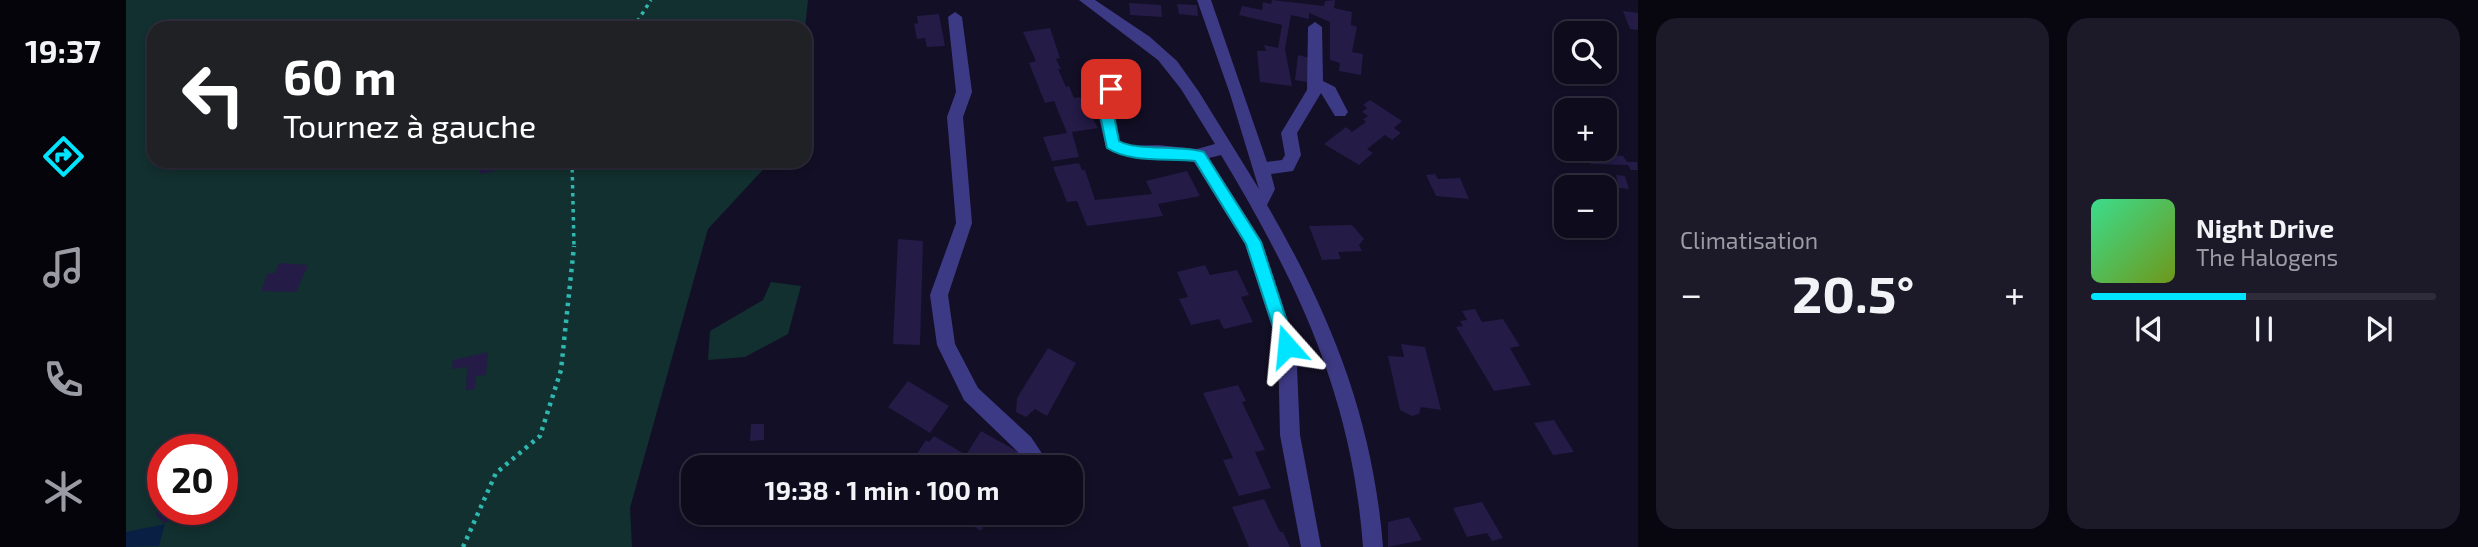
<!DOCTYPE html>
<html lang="fr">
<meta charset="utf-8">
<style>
:root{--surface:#0e0b1c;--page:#1c1929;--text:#f1f3f6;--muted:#9b9ba3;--line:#2e2b3b;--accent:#00e5ff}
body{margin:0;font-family:"Exo 2",sans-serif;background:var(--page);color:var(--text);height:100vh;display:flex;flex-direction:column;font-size:26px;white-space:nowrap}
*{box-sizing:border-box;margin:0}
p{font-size:23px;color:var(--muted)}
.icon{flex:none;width:38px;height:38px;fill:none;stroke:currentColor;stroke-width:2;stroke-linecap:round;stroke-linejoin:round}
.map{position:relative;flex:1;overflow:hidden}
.sheet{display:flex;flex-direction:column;gap:18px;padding:18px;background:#08060f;width:840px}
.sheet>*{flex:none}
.top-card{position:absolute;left:21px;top:21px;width:665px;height:147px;border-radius:21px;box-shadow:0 4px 10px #0003,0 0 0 2px var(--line);background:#202124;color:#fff;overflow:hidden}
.fabs{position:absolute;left:1428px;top:21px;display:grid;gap:14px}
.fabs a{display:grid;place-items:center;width:63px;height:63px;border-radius:14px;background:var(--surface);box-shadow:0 4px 10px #0003,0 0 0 2px var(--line);font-size:35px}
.speed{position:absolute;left:21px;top:434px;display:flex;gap:14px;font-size:35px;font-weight:700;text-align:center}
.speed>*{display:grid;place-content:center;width:91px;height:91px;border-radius:50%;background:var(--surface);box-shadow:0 4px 10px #0003,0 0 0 2px var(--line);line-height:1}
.speed .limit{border:10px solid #d22;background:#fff;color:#111}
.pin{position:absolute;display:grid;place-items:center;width:60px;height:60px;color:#fff;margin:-30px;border-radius:14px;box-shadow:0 4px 10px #0006}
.me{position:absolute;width:77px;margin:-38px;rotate:342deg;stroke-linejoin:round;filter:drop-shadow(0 0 5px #0008)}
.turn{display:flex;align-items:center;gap:24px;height:147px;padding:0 21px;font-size:32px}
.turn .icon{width:91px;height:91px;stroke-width:2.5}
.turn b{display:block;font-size:49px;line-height:60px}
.big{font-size:52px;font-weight:700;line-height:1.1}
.sheet .tile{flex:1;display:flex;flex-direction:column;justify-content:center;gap:10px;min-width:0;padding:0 24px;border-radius:21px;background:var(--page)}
.song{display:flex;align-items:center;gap:21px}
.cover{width:84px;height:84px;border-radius:10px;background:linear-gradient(135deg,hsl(150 70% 55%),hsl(80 70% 35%))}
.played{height:7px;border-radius:4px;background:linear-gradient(90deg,var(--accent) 45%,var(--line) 45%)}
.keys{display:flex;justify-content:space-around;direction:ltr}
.heat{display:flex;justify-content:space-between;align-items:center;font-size:38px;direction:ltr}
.sheet .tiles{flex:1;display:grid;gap:18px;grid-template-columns:repeat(2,1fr)}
.trip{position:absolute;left:555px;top:455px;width:402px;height:70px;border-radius:21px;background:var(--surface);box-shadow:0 4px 10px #0003,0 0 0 2px var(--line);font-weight:700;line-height:70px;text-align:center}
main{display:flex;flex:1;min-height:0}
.menu{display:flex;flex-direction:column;width:126px;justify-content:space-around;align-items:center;background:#06040b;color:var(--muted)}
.menu .icon{width:49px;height:49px}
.menu .active{color:var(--accent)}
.menu b{font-size:32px;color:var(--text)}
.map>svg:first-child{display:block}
.green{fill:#12302f;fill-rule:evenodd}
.water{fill:#0a1f44}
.building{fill:#241b47}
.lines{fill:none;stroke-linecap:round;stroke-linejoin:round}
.path-far1{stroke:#2fb8b0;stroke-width:3.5;stroke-dasharray:3.5 4.5;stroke-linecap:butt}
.path{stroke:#2fb8b0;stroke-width:4.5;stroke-dasharray:3.5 5;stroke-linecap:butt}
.minor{fill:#3d3a85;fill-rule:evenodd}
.route{fill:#00e5ff;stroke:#0095a6;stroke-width:2}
</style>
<main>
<nav class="menu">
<b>19:37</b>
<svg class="icon active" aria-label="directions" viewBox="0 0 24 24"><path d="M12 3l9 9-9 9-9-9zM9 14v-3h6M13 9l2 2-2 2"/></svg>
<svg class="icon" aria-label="music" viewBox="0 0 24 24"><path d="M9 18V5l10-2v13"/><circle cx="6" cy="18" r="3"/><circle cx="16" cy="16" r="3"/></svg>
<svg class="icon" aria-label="phone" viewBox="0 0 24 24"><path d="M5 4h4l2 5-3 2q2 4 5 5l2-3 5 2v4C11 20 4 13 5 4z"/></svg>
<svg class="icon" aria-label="climate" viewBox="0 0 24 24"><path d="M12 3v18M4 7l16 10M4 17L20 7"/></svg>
</nav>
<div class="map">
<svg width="1512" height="547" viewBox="0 0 1512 547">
<rect width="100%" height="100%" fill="#130f26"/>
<path class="green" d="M0,0h682l-3,28h-651v133h617l-63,68 -78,279 2,39h-506zM37,450h59v59h-59z
M645,282l30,4 -13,48 -43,23 -37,3 2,-29 53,-31z"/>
<path class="water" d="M39,524l-6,22 -33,1v-15z"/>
<path class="building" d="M1146,0l52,6 1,-5 10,-1 -1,8 18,4 -1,13 6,2 -5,25 11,2 -2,21 -22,-4 1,-8 -10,-3v-38l-21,-9v6l-18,-4 -6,34 7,37 -32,-4 -3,-31h9l-2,-6 14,3 4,-23 -43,-10 3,-9 20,4 1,-8 8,2z
M1003,3l32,2 1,12 -32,-2z
M1051,4l20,1 1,11 -19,-2z
M1497,11l15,2v17l-8,-1z
M813,14l6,32 -18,1 -2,-9 -8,1 -3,-15 4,-1 -1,-7z
M924,28l10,30 -4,1 5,10h-3l8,18 3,-1 5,12 6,-1 18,31 -26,4 7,25 -27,4 -9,-24 24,-4 -13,-32 -9,2 -16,-40 7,-2 -13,-29z
M1172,55l12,3 -3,24 -12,-2z
M1244,100l32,21 -8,7 7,5 -9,7 -7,-5 -18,14 6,4 -14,12 -35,-21 22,-17 6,5 14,-10 -3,-3 5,-3 -6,-4 5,-4 -4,-3z
M1461,154l36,2 4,6h10l1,8h-7l-3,-5 -37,-1z
M353,161h15l1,10 -15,3z
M953,163l3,7h3l10,30 57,-6 -6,-13 41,-10 13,25 -42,8 5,12 -76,10 -10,-25 -10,1 -14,-35z
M1309,174l3,5 22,-1 9,21 -33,-3 -10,-21z
M1490,175l9,1 4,13 -10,-1z
M1226,225l12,14 -5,6 3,6 -24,1 3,7 -19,1 -13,-34z
M772,239l25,2 -3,104 -27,-1z
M153,263l29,2 -12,27 -35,-1 7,-18h7z
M1079,265l5,10 27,-5 12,25 -8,2 12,25 -29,7 -5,-10 -28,6 -12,-26 9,-2 -11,-25z
M1349,309l7,13 21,-3 17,27 -10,2 21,37 -37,6 -38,-64 7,-1 -3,-5 7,-1 -5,-9z
M1275,344l24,3 16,63 -20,-3 -2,7 -7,2 -12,-6 -12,-54 16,1z
M922,348l28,15 -29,53 -12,-7 -9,8 -10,-5 1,-14z
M362,352l-2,23 -10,1 -1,13 -9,1 1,-23 -15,2 1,-9z
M782,381l41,25 -19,27 -42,-26z
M1112,385l8,16 -4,1 23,48 -10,2 16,36 -32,8 -16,-36 10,-2 -30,-65z
M1428,420l20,32 -21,3 -19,-32z
M625,424h13v16l-14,1z
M855,431l43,24 -7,12h-109l18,-27 3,2 5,-6 32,19z
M1138,499l16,33h3l7,15h-41l-17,-40z
M1356,502l21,36 -11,3 -5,-8 -20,4 -14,-29z
M32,505h5v4h16l-14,15 -9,-9z
M826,513h39l-10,18z
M1283,517l13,23 -34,7v-25z"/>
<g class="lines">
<path class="path-far1" d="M507,28l18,-28
M446,161l2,86"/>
<path class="path" d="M337,547l33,-74 44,-37 21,-66 13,-124"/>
<path class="minor" d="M953,0h16l55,37 27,24 22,31 60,97 -29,-95 -33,-94h14l56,162 15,-2 3,-5 -4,-22 26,-43 1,-63 7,-5 7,5 1,54 12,6 13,25 -3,4h-10l-14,-23 -24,40 4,22 -8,16 -22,3 4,15 -8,16c64,110 106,214 116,342h-20c-11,-151 -65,-264 -142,-392l-12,3 53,84 34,104 4,89 21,112h-20l-21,-112 -2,-89 -33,-102 -51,-82c-28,-4 -65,1 -88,-14l-11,-48 11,-15h10l3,4 -8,12 8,40 9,5 30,-1 39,4 18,-5 -34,-55 -23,-29z
M829,12l7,5 10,75 -9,25 9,106 -24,72 7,49 23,44 53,49 20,30h-22l-12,-16 -53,-51 -27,-55 -7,-50 26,-72 -9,-106 9,-25 -8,-75z"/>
</g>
<path class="route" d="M985,84l7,5 -7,12 8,40c16,10 62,4 85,11l57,90 34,104 -2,5h-12l-35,-107 -51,-83c-28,-3 -65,2 -88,-13l-10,-48 10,-14z"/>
</svg>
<div class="fabs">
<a><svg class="icon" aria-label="search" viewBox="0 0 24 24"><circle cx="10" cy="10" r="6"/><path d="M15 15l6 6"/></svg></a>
<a>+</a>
<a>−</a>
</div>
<div class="speed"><div class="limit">20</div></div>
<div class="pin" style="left:985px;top:89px;background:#d93025"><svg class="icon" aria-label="arrive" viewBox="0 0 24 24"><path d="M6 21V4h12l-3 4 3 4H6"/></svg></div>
<svg class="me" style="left:1161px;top:346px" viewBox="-20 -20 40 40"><path d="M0-17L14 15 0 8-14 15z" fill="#00e5ff" stroke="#fff" stroke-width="4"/></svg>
<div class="trip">19:38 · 1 min · 100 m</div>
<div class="top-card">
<div class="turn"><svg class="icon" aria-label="left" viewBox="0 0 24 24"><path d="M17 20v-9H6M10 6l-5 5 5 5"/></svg><div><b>60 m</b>Tournez à gauche</div></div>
</div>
</div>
<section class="sheet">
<div class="tiles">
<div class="tile"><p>Climatisation</p>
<div class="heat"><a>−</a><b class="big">20.5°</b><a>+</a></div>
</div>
<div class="tile">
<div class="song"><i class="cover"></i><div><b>Night Drive</b><p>The Halogens</p></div></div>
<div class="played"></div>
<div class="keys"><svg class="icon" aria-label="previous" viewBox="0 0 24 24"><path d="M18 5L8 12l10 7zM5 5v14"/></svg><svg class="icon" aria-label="pause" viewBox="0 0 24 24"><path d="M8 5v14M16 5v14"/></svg><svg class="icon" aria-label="next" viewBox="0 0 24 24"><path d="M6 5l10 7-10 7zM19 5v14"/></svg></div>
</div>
</div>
</section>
</main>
